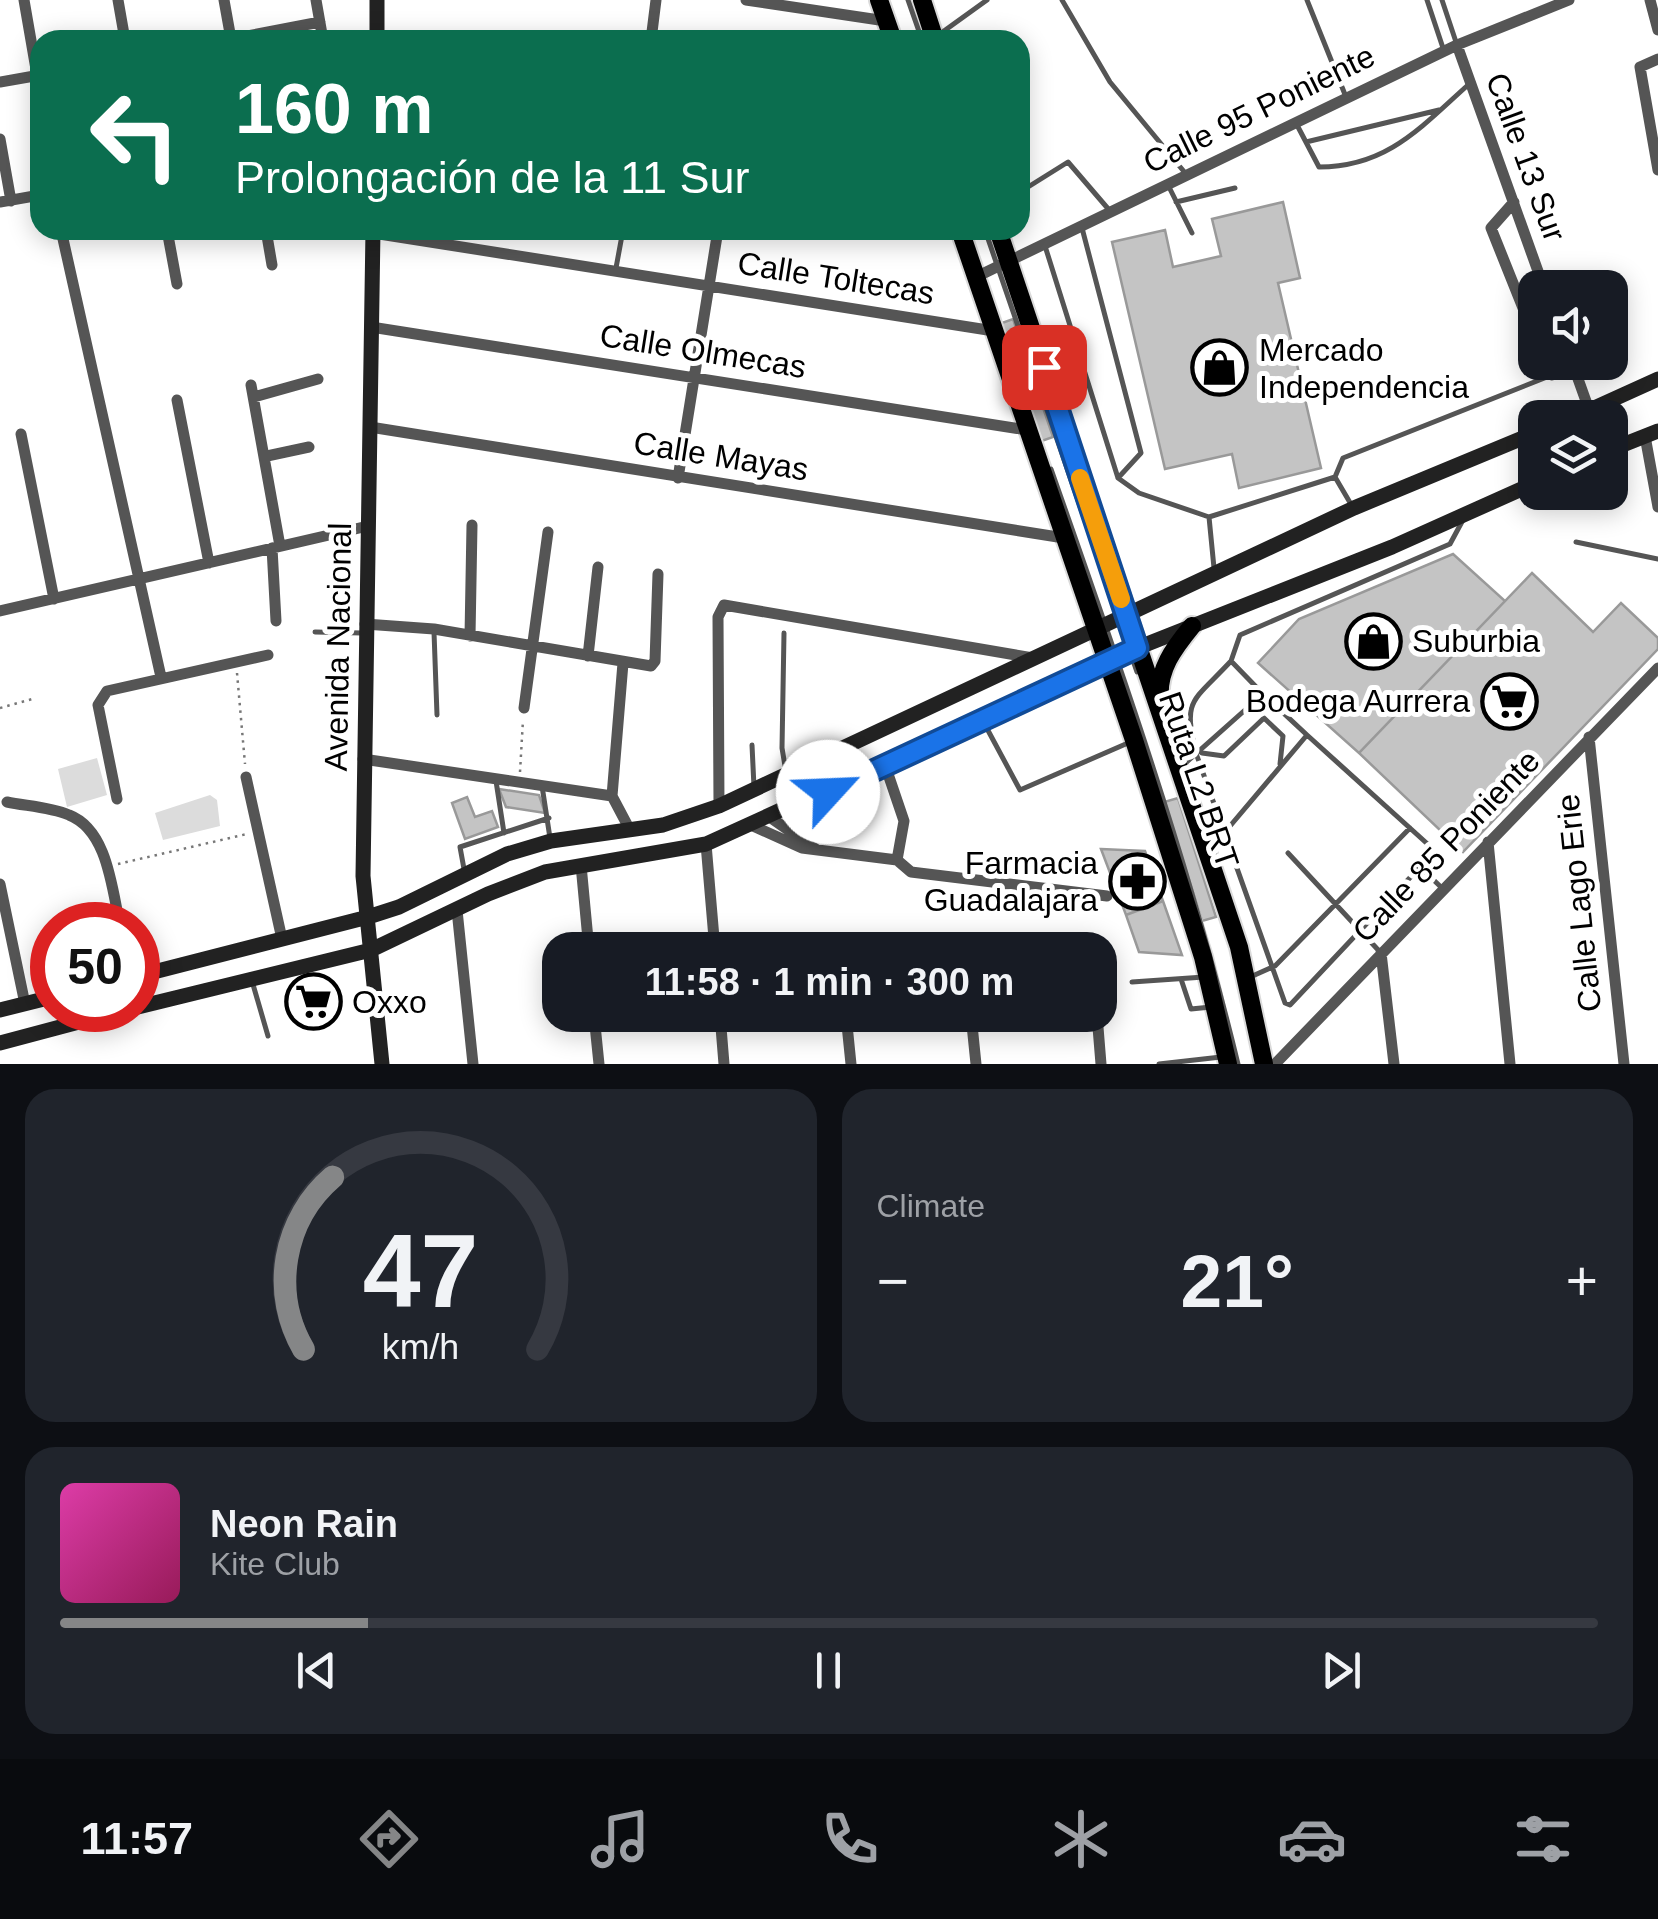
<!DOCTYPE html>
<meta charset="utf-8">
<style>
:root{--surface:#171b24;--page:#20242c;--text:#f1f3f6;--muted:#9ea1a6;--line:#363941;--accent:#858687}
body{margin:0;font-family:Arial,sans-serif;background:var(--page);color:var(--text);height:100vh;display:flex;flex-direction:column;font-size:38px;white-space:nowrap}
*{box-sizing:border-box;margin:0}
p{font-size:32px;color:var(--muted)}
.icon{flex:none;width:55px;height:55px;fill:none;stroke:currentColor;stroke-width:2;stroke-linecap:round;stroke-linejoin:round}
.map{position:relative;height:1064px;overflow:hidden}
.side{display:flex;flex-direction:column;gap:25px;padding:25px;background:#0d0f14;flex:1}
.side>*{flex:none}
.hud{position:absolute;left:30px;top:30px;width:1000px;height:210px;border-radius:30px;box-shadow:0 5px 25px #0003;background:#0b6e4f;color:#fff;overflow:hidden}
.buttons{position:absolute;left:1518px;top:270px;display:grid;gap:20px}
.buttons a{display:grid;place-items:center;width:110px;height:110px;border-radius:20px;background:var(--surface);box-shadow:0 5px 25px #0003;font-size:50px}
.speed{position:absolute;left:30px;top:902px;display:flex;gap:20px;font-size:50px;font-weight:700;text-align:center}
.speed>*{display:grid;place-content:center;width:130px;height:130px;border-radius:50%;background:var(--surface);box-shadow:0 5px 25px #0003;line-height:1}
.speed .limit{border:15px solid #d22;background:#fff;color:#111}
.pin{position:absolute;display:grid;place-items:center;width:85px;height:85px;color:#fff;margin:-42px;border-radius:20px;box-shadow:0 5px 15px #0006}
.me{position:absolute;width:110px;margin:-55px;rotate:65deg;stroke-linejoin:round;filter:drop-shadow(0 0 8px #0008)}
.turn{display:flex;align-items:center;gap:35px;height:210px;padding:0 40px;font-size:45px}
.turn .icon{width:130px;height:130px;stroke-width:2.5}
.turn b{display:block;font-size:70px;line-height:85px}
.big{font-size:75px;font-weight:700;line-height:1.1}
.side .tile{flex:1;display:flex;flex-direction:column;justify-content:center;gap:15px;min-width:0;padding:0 35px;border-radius:30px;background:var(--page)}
.side .dial{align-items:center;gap:0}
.dial svg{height:260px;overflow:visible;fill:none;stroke:var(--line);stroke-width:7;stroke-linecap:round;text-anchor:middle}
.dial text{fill:var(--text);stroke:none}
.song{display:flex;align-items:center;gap:30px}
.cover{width:120px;height:120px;border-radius:15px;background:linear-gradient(135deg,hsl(320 70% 55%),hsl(330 70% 35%))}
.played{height:10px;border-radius:5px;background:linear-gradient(90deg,var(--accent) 20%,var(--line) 20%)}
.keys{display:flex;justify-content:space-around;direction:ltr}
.heat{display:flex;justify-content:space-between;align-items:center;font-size:55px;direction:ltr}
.side .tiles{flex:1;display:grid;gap:25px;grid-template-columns:1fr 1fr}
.tile:last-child{grid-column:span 2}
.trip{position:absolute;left:542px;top:932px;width:575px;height:100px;border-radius:30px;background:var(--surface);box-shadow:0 5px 25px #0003;font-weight:700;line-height:100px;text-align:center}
.tabs{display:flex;height:160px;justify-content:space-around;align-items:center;background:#090b0e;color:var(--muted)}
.tabs .icon{width:70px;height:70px}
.tabs .selected{color:var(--accent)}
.tabs b{font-size:45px;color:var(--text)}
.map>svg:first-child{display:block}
.green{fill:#dcdcdc}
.building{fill:#c4c4c4;stroke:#999;stroke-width:2.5}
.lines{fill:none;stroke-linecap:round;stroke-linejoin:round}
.primary-casing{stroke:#dbdbdb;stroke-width:22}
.path{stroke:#777;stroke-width:2.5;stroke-dasharray:2.5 5;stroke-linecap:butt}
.service{stroke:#555;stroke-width:5}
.minor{stroke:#555;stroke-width:11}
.secondary{stroke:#222;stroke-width:15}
.primary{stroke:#000;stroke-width:18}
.route-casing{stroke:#114b97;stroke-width:25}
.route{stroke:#1a73e8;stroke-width:18}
.slow{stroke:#f59e0b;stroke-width:18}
.labels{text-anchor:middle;stroke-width:10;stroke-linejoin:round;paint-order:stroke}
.street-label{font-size:32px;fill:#000;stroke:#fff}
.poi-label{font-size:32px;fill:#000;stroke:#fff;text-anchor:start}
</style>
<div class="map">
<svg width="1658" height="1064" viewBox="0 0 1658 1064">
<rect width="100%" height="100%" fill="#fff"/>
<path class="green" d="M97,758l10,37 -40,12 -9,-38z
M210,795l7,5 3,26 -57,14 -8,-27z"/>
<path class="building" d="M1283,202l17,76 -22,5 43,185 -82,20 -7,-34 -67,15 -53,-227 53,-12 8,37 48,-11 -9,-37z
M1013,319l40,118 -14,5 -40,-118z
M1453,554l52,47 -146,152 -101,-90 41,-44z
M1532,573l61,59 28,-29 37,35v11l-195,203 -104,-99z
M499,789l40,6 6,18 -39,-6z
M467,797l8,20 17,-6 6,16 -33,12 -13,-36z
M1178,798l38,119 -14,4 -38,-119z
M1101,849l44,2 18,50 -37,14z
M1163,901l19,54 -43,-3 -13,-37z
M325,988l7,6 2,14 -36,7 -4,-21z"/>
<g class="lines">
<defs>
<path id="primary" d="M879,0l14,40
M922,0l13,40
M960,230l174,510 69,217 25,107
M998,230l241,717 25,117
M1160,700c-3,-30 14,-52 32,-74"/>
</defs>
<use href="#primary" class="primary-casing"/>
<path class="path" d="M237,673l8,91
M0,708l36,-10
M520,772l3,-52
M118,864l129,-30"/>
<path class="service" d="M908,0l14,40
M1062,0l48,82 76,92
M1307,0l39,97
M1427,0l16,48
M1442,0l14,42
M937,36l50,-36
M1297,125l22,42c68,0 102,-40 149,-82
M1306,142l133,-32
M1169,187l23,46
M1020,192l48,-30 42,49
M1176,202l59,-14
M1082,228l59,225 -23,25
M985,230l152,442
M1045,246l73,232 21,15 70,24 126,-40 8,-19 209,-83
M616,268l7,-38
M1051,469c69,196 138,393 187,595
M1335,477l17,29
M1209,517l5,51
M1576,542l82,17
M315,632l47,1
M434,632l3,83
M784,633l-2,115 4,24
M1231,661l9,-26 210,-91 14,-26
M984,723l36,67 108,-47
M1307,735l125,113 -12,19 23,22
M752,745l2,42
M1202,753l22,3 40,-38 19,18 -3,28
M1181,767l82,-73 -32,-33c-39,42 -49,37 -34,95l88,247 5,2 130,-138
M496,781l8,52
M542,786l8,52
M1225,832l82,-97 -44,-41
M1288,853l93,100
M464,869l-4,-22 89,-29
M1248,978l27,-12 135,-138
M1181,979l10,30 20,-2
M252,981l16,55
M1132,982l72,-5
M1159,1064l62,-7"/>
<path class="minor" d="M24,0l13,75
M118,0l7,40
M224,0l7,39
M316,0l7,40
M746,0l140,21
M1650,0l8,30
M226,40l94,-18
M651,40l5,-40
M1457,45l87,243
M1658,59l-18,8 18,103
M0,82l40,-7
M0,139l11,62
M0,202l40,-7
M1514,202l-23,26 44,110
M61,230l100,447
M167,230l10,54
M266,230l6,35
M373,233l621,98
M976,277l481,-232 112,-45
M371,327l656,103
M1545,362l7,13 19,-13
M1572,362l20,56
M251,385l29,161
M254,397l64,-18
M177,400l32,163
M370,427l694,111
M21,434l33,165
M1645,436l13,71
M267,456l42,-9
M678,478l40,-248
M272,548l4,73
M0,611l368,-85
M365,624l69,5 217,37 4,-5 3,-87
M470,636l2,-111
M588,656l10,-89
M623,663l-11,133 18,34
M524,708l24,-176
M1589,737l35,327
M363,759l249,37
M885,765l19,56 -7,39
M246,777l36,162
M117,799l-19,-94 9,-14 161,-36
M7,802c19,4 43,5 62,13 39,15 43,75 51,110
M719,806l-1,-189 6,-12 309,53
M771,818l46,32
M753,826l49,22 95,12 14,12 196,24
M1488,842l22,222
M706,844l9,106
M581,865l8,85
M0,884l25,120
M457,910l16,154
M840,945v5
M1381,953l13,111
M594,1015l5,49
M720,1015l4,49
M846,1015l5,49
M971,1015l5,49
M1097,1015l4,49
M1275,1064l383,-396"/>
<path class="secondary" d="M377,40v-40
M373,230l-10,646 19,188
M1572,418l86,-39
M1610,450l48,-19
M138,976l230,-59 31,-10 108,-53 44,-13 112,-16 56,-19 635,-298 181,-75
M138,1007l233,-57 117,-56 57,-22 161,-28 431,-196 255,-101 143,-64
M0,1010l52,-13
M0,1043l124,-33"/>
<use href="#primary" class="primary"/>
</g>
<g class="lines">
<defs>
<path id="route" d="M828,792l309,-144 -93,-281"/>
</defs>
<use href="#route" class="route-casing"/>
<use href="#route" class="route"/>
<path class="slow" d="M1080,478l41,121"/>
</g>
<defs>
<symbol id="shop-ring" viewBox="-11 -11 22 22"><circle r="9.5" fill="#fff" stroke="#000" stroke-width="1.5"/><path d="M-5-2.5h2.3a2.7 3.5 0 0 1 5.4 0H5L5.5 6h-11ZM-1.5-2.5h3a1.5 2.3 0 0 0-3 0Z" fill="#000"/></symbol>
<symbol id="supermarket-ring" viewBox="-11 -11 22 22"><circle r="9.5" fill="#fff" stroke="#000" stroke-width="1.5"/><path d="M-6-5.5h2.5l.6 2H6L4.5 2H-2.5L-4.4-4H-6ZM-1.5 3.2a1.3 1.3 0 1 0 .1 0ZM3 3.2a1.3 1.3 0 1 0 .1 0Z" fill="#000"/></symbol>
<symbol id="pharmacy-ring" viewBox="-11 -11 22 22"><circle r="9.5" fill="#fff" stroke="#000" stroke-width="1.5"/><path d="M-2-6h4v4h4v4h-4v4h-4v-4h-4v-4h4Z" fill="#000"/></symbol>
</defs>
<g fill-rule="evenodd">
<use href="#shop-ring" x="1188" y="336" width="63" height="63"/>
<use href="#shop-ring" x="1342" y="610" width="63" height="63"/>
<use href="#supermarket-ring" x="1478" y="670" width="63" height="63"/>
<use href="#pharmacy-ring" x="1106" y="850" width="63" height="63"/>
<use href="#supermarket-ring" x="282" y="970" width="63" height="63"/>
</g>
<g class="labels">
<g class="street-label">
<text transform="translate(1259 109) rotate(-26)" y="11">Calle 95 Poniente</text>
<text transform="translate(1526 157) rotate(70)" y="11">Calle 13 Sur</text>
<text transform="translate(836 278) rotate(9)" y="11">Calle Toltecas</text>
<text transform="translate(703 351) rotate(9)" y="11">Calle Olmecas</text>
<text transform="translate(721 456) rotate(9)" y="11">Calle Mayas</text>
<text transform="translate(338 647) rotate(-89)" y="11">Avenida Nacional</text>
<text transform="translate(1199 780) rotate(71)" y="11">Ruta L2 BRT</text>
<text transform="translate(1446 846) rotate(-46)" y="11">Calle 85 Poniente</text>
<text transform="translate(1579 903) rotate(-96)" y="11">Calle Lago Erie</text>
</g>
<g class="poi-label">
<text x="1259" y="361">Mercado<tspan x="1259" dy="37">Independencia</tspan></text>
<text x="1412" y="652">Suburbia</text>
<text x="1470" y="712" text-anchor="end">Bodega Aurrera</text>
<text x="1098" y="874" text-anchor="end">Farmacia<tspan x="1098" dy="37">Guadalajara</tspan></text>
<text x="352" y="1013">Oxxo</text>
</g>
</g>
</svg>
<div class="buttons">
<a><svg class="icon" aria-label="sound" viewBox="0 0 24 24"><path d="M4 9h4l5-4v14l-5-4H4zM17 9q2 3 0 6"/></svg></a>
<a><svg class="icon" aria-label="layers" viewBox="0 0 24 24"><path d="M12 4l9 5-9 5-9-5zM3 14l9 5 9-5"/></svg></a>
</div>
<div class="speed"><div class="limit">50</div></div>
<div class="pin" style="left:1044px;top:367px;background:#d93025"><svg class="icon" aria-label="arrive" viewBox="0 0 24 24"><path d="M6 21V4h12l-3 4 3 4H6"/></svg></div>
<svg class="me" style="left:828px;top:792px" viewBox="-20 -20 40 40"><circle r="19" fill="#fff"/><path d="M0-13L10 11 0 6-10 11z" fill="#1a73e8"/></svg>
<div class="trip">11:58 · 1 min · 300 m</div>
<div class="hud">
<div class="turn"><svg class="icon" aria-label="left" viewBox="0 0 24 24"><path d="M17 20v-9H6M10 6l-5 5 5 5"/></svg><div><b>160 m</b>Prolongación de la 11 Sur</div></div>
</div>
</div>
<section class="side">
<div class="tiles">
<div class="tile dial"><svg viewBox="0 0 100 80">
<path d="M14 69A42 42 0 1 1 86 69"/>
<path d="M14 69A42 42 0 0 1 23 16" stroke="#858687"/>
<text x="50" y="56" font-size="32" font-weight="700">47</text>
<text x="50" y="72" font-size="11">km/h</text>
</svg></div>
<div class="tile"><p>Climate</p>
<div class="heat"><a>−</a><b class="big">21°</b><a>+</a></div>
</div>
<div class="tile">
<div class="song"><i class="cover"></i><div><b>Neon Rain</b><p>Kite Club</p></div></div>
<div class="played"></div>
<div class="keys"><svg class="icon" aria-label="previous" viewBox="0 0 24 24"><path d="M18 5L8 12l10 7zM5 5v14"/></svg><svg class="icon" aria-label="pause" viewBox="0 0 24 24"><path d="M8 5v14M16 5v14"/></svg><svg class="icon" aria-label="next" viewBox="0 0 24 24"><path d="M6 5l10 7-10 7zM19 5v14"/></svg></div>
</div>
</div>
</section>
<nav class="tabs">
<b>11:57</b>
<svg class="icon selected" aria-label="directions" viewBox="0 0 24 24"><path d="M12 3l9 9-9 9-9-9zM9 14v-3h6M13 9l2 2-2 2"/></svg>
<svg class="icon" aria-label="music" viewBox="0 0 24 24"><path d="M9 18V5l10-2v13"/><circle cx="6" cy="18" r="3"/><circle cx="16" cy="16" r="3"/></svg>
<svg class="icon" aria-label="phone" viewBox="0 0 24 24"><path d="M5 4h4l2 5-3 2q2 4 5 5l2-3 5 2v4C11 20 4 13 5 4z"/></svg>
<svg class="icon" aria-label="climate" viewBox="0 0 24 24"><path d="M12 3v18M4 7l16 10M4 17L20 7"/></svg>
<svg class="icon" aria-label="car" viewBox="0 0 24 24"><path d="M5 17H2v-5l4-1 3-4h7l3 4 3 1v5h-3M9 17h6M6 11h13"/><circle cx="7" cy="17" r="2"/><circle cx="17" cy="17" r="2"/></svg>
<svg class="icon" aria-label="filters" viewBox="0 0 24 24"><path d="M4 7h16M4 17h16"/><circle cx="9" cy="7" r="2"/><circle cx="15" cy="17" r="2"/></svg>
</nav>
